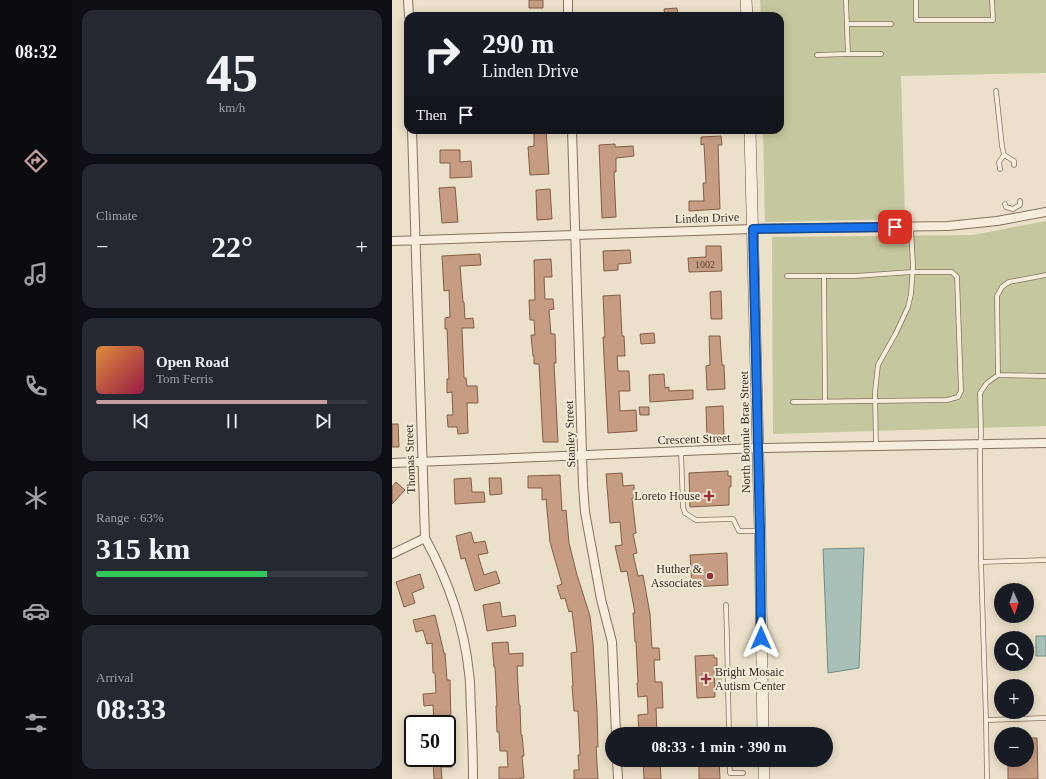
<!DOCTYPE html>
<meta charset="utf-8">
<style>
:root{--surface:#171b24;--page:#242831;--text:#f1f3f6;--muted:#9ea1a6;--line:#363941;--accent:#c59da0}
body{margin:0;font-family:"Times New Roman",serif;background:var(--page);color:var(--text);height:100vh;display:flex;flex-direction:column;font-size:15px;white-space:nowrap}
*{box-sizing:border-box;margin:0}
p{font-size:13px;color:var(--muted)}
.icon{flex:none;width:22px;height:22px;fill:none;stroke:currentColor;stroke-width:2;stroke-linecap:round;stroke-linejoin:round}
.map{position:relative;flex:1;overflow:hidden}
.details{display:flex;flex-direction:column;gap:10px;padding:10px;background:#0d0f14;width:320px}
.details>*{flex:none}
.hud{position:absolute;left:12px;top:12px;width:380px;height:122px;border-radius:12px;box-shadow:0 2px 10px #0003;background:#171b24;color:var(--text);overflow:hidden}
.needle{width:26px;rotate:177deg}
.tools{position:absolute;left:602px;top:583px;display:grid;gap:8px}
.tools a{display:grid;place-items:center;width:40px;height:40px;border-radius:50%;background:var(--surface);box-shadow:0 2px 10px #0003;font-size:20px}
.speed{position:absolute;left:12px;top:715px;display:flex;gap:8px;font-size:20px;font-weight:700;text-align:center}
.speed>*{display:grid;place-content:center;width:52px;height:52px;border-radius:50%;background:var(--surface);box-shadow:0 2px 10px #0003;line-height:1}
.speed .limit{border:2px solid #111;border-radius:6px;background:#fff;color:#111}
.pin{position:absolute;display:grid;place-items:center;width:34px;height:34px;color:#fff;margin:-17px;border-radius:8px;box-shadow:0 2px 6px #0006}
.me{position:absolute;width:44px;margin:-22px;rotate:0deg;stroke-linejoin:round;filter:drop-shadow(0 0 3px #0008)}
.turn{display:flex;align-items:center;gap:14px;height:84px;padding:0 12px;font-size:18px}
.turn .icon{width:52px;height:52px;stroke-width:2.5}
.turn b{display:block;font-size:28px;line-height:34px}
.then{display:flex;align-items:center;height:38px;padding:0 12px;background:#0003;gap:8px;font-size:15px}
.big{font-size:30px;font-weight:700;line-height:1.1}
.details .card{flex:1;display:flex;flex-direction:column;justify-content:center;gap:6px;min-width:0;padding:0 14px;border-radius:12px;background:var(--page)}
.details .dial{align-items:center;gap:0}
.dial b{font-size:52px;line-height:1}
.song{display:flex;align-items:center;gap:12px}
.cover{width:48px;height:48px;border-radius:6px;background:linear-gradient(135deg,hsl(30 70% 55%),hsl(340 70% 35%))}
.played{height:4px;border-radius:2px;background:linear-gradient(90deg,var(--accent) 85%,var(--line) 85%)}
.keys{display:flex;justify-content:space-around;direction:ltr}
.heat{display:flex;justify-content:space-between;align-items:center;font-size:22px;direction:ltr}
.charge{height:6px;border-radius:3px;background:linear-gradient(90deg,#34c759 63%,var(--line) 0)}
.trip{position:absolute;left:213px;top:727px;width:228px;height:40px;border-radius:20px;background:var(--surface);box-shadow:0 2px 10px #0003;font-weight:700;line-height:40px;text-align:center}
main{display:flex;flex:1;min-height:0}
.tabs{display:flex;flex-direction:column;width:72px;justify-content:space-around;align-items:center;background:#090b0e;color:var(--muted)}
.tabs .icon{width:28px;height:28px}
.tabs .current{color:var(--accent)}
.tabs b{font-size:18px;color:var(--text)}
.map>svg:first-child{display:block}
.green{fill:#c5c89e}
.water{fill:#a9c0b8;stroke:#708e85}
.building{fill:#c69c82;stroke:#835d47}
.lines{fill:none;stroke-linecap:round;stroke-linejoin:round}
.lane-casing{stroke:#86725f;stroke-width:5.5}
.street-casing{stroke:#86725f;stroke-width:10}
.secondary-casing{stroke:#685442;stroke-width:12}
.lane{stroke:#f6eddc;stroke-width:4}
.street{stroke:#f6eddc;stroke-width:8}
.secondary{stroke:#f6eddc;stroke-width:11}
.route-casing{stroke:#114b97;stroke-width:10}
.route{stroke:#1a73e8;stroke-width:7}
.poi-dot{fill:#903438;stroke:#f3ead8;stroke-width:1.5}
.labels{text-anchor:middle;stroke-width:4;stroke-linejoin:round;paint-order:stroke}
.number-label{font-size:10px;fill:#5c4739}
.street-label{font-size:12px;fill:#382b21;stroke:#f3ead8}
.poi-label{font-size:12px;fill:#382b21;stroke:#f3ead8;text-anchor:end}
</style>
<main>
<nav class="tabs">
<b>08:32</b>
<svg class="icon current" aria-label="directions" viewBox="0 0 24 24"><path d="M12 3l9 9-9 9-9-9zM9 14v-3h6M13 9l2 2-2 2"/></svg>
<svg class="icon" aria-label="music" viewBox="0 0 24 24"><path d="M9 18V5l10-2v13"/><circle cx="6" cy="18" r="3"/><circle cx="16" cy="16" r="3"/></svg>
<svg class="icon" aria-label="phone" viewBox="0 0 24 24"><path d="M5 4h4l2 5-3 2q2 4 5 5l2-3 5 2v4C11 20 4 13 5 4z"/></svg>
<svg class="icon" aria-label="climate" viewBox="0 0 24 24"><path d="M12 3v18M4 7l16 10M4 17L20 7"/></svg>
<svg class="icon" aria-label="car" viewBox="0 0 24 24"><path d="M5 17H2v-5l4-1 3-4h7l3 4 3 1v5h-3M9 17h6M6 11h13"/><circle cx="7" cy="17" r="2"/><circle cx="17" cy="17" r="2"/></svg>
<svg class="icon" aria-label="filters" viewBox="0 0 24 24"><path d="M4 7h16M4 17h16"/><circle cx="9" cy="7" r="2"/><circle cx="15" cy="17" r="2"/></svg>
</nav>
<section class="details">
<div class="card dial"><b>45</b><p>km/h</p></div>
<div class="card"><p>Climate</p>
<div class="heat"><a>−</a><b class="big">22°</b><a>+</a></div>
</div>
<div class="card">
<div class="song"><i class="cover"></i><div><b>Open Road</b><p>Tom Ferris</p></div></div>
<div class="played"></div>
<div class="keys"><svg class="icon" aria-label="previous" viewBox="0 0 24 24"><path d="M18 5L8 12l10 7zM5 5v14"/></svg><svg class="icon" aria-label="pause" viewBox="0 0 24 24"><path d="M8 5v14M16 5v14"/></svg><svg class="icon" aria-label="next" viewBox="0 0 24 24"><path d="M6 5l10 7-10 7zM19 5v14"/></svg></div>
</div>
<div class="card"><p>Range · 63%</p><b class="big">315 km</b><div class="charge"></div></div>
<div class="card"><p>Arrival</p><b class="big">08:33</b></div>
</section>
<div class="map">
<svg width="654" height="779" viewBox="0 0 654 779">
<rect width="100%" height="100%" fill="#ebe0c9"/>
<path class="green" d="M368,0h286v73l-145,3 4,143 -140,3 -2,-92h17v-114h-19z
M654,221v205l-273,8 -1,-197 201,-2z
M330,670v16l-7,1 -1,-16z"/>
<path class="water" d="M472,548l-5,120 -31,5 -5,-124z
M644,636h10v20h-10z"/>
<path class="building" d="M137,0h14v8h-14z
M285,8l1,8h-13l-1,-7z
M142,130h12l3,44 -19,1 -2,-28 6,-1z
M329,136l1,9h-4l2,64 -31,2v-10h15l-1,-18h3l-2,-39 -3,1v-8z
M223,144v3l18,-1 1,10 -18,2v14h-2l2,45 -14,1 -3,-73z
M48,150h20v12l11,-1 1,16 -22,1v-15h-10z
M63,187l3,35 -16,1 -3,-35z
M158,189l2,30 -15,1 -1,-30z
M314,246h15l1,25 -33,1 -1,-14 18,-1z
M238,250l1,13 -13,1v6l-14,1 -1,-20z
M88,254l1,11 -21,1 3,36h1l1,17 8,-1 1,10h-12l2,50h2l1,8h10l1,17h-11l1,30 -10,1 -1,-7h-9l-1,-12h6l-1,-23 -5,1v-14h2l-2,-50h-2v-11l5,-1 -1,-27 -5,1 -2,-35z
M159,259l1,18h-8l1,22h8l1,10 -5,1 2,24h4l1,29h-2l4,79h-15l-4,-78h-5v-8h-1l-2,-21h4l-1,-15h-4l-1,-20h6l-1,-40z
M329,291l1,28h-11l-1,-27z
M228,295l2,41h2l1,20h-8l1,15h11l1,20h-11l1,20 16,-1 1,21 -29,2 -5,-96h2l-2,-41z
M262,333l1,10 -14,1 -1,-10z
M317,336h11l2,29h2l1,24 -18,1 -1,-24 4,-1z
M272,374l1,14 4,-1v4l24,-1v9l-43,3 -1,-27z
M331,406l1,31 -17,1 -1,-31z
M247,407h10v8h-9z
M0,424h6l1,23h-7z
M336,471v5h3v11h-2v18l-39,2 -1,-34z
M230,473l1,13 11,-1v13h-2l4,35 -3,1 4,19 -4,1 5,22 5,-1 7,39 2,34h7l1,12h-6l1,22h7l1,26h-7l1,26h-18l-1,-19 10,-1 -1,-18 -9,1 -1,-14h1l-2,-41h-1l-2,-29h2l-8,-42 -6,1 -6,-26 7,-1 -2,-23 -10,1 -4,-49z
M168,475l2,36 4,-1 3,33 8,32 13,41 3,27 4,67 1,37h-2l2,32h-24v-9h5l-1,-15h2l-2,-44h-4l-2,-25h1l-2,-33 6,-1 -5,-41 -3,1 -4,-14 -4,1 -4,-13 5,-2 -12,-42 -4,-43 -4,1v-12h-14v-12z
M79,478l1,14h12l1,10 -30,2 -1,-25z
M97,478h12l1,16 -12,1z
M4,482l9,8 -13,14v-17z
M79,532l3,11 11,-2 3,12 -10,2 6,20 12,-4 4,12 -25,8 -10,-33 -4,1 -5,-23z
M335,553l1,32 -36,2 -2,-32z
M28,574l4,14 -12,5 3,10 -11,4 -8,-25z
M108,602l2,15 13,-2 1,11 -29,5 -4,-26z
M43,615l9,38h1l2,27h3l1,44h-17l-1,-19 -9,1 -1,-12 13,-1 -1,-20h-2l-1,-30 -5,1 -4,-14 -7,2 -3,-12z
M116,642l1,12 14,-1v13h-6l2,39h1l1,30h1l2,21h-2l2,22h-4v1h-21v-12h9l-1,-16h-7l-1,-19h-2l-1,-26h1l-2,-39h-1l-2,-24z
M322,655v3h3v8h-3l1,31 -18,1 -2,-42z
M635,738h10l1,41h-30v-19h19z
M41,758h19v9h-11l1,12h-8z
M251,760h17l1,19h-17z
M307,760h20l1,19h-21z"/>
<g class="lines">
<defs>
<path id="lane" d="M524,0v20h77l-1,-20
M455,24h44
M456,54h33
M425,55l31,-1 -2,-54
M604,91l6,55 2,9 10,6v4
M608,169l-1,-7 5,-7
M613,204l1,3 7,2 7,-4v-4
M395,276h68l57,-4h40l5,5 4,114 -3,6 -11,3 -154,2
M432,276l1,126
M606,375l48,1
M484,446l-1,-54 3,-27 18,-32 12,-26 3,-13 2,-28 -2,-39
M289,451l2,56 2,6 11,7 37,-1 6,12h21
M654,560l-65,2 5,158 60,-2
M589,562l-1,-107 1,-21 -1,-41 7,-10 11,-8 -1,-79 5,-9 7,-5 37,-7
M334,605l1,34 2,95
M594,720l1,59
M337,760l1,13h13"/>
<path id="street" d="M16,0l1,16
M176,0v16
M20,130l13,408c23,42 39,87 44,135 2,12 1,24 2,36 1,23 2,47 2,70
M180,130l11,355 2,27 16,87 11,43 4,92
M0,241l361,-12 195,-3 49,-5 49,-9
M0,463l366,-15 288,-5
M0,554l33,-16
M225,760l1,19"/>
<path id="secondary" d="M354,0l1,16
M358,130l10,401 3,203
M372,760v19"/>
</defs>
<use href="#lane" class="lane-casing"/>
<use href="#street" class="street-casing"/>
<use href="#secondary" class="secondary-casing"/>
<use href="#lane" class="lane"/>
<use href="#street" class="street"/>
<use href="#secondary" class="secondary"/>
</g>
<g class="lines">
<defs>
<path id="route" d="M369,638l-1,-107 -7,-302 142,-2"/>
</defs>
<use href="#route" class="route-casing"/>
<use href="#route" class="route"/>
</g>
<g class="poi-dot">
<path d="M315 490h4v4h4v4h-4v4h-4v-4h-4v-4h4z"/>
<circle cx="318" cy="576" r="4"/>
<path d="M312 673h4v4h4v4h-4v4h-4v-4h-4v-4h4z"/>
</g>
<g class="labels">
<g class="number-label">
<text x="313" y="268">1002</text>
</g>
<g class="street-label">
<text transform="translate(315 218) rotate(-2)" y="4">Linden Drive</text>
<text transform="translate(353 432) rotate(-91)" y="4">North Bonnie Brae Street</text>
<text transform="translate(178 434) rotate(-92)" y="4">Stanley Street</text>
<text transform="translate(302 439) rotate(-2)" y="4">Crescent Street</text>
<text transform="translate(18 459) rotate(-92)" y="4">Thomas Street</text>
</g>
<g class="poi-label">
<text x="308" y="500">Loreto House</text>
<text x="310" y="573">Huther &amp;<tspan x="310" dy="14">Associates</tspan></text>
<text x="323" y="676" text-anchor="start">Bright Mosaic<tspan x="323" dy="14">Autism Center</tspan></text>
</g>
</g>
</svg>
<div class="tools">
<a><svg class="needle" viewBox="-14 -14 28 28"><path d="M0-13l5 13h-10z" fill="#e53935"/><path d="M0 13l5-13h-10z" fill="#9ea1a6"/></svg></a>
<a><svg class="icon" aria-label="search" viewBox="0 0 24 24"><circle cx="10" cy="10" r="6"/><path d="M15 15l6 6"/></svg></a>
<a>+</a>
<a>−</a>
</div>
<div class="speed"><div class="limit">50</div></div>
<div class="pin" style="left:503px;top:227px;background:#d93025"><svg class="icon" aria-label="arrive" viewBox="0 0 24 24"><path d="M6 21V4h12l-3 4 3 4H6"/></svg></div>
<svg class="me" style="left:369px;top:638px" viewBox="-20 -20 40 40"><path d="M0-17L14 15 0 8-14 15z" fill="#1a73e8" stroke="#fff" stroke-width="4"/></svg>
<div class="trip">08:33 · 1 min · 390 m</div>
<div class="hud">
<div class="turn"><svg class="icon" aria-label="right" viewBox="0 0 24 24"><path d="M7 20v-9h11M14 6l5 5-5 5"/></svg><div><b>290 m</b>Linden Drive</div></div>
<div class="then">Then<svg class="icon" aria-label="arrive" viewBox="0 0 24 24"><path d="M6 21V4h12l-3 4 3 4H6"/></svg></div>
</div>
</div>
</main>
